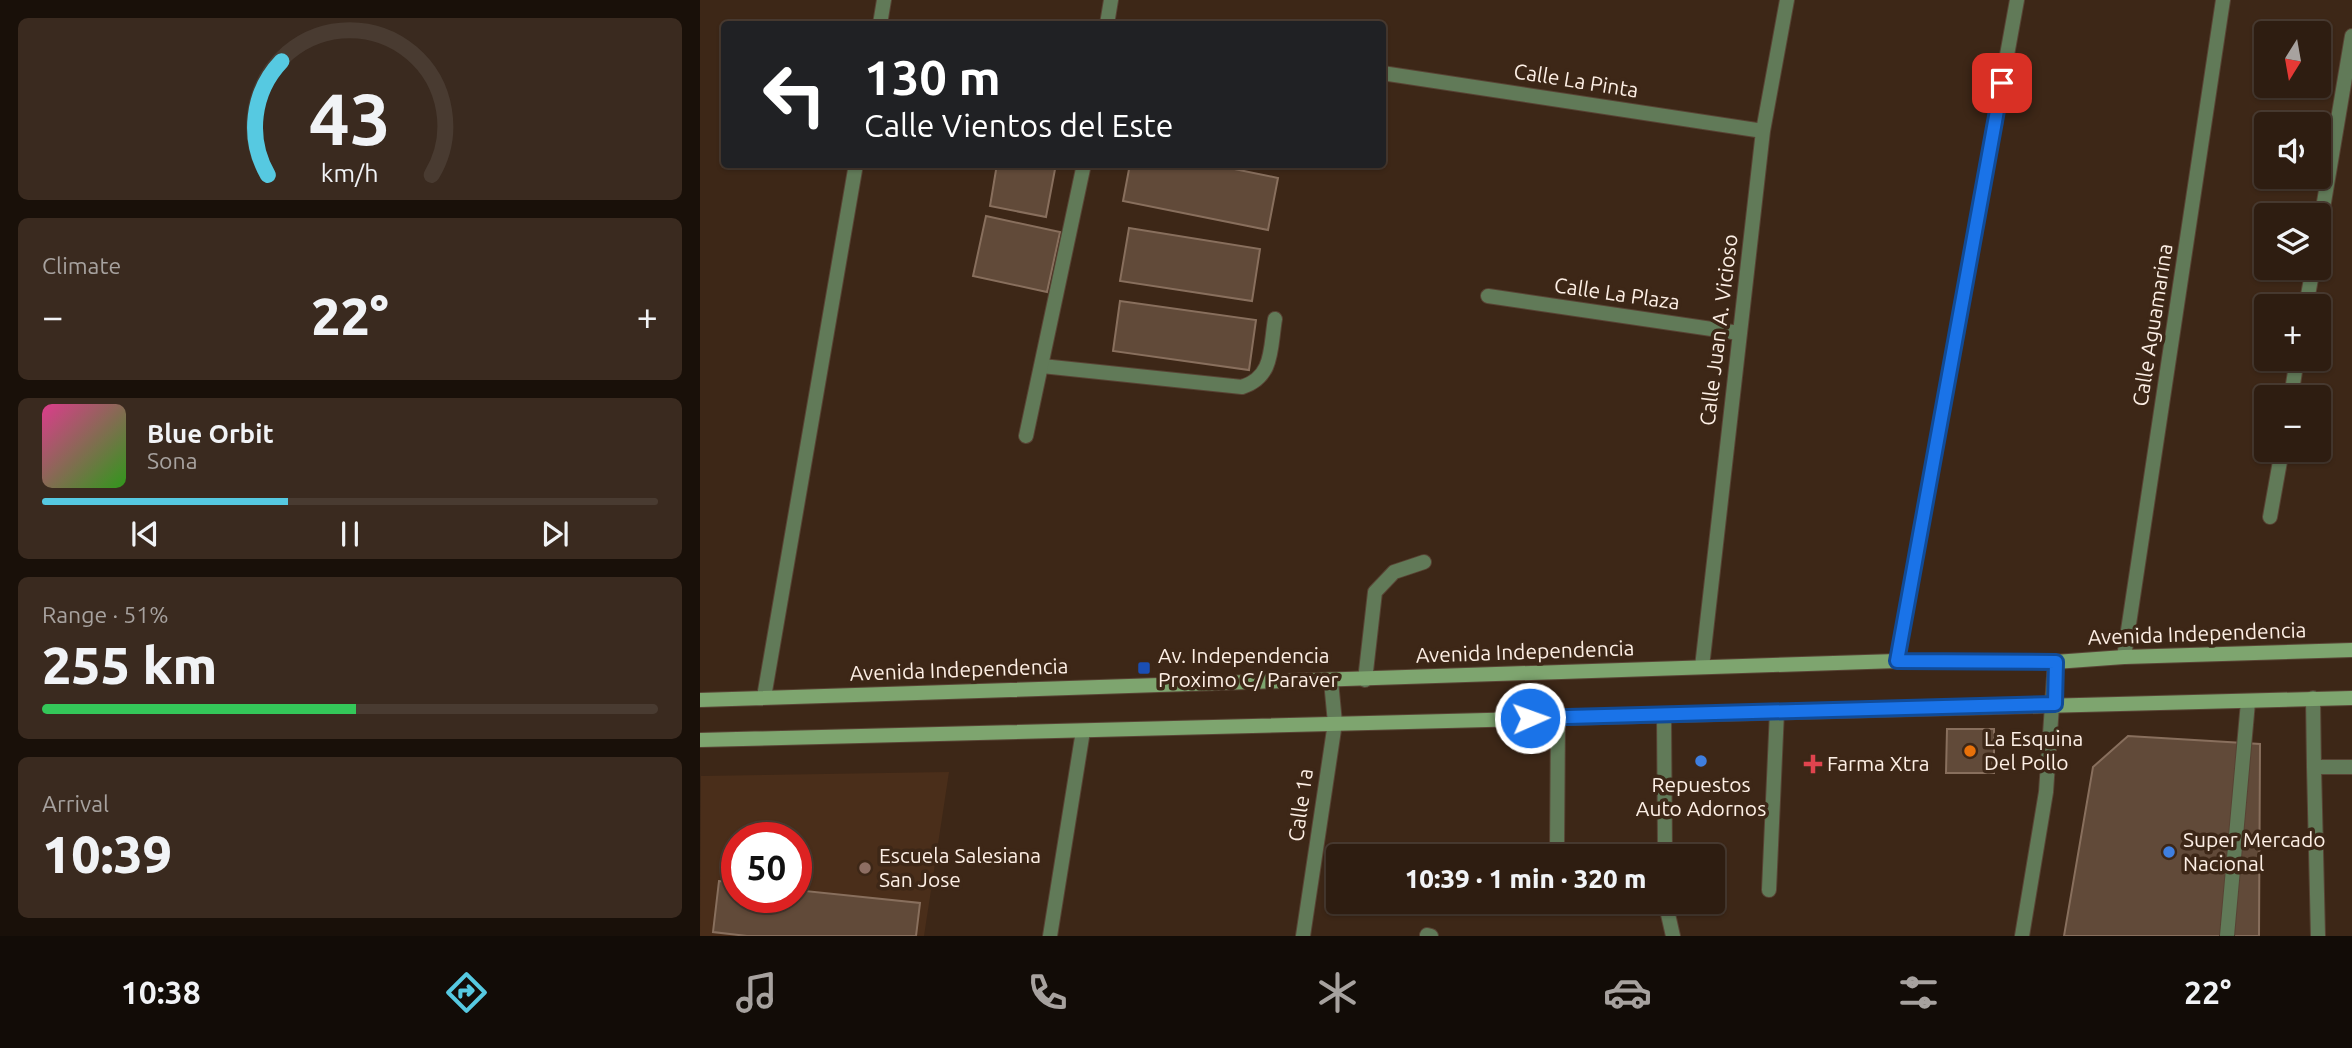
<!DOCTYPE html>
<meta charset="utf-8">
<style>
:root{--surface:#2e1d11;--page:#3a2a1f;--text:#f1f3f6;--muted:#a7a29f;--line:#493b31;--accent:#56c9e1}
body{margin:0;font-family:Ubuntu,sans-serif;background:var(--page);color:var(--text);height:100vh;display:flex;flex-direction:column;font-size:26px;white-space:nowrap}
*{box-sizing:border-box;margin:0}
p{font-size:23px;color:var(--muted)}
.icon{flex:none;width:38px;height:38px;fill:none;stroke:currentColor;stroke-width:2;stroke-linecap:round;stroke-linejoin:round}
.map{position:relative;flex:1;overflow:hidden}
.sheet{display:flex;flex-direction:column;gap:18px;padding:18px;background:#191009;width:700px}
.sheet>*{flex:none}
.guide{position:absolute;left:21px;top:21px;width:665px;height:147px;border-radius:7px;box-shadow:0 2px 5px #0004,0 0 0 2px var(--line);background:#202124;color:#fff;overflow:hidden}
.needle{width:46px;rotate:191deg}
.buttons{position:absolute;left:1554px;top:21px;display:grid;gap:14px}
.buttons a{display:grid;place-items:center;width:77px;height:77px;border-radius:7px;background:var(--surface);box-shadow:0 2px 5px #0004,0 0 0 2px var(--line);font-size:35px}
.speed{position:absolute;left:21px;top:822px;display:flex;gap:14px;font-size:35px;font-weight:700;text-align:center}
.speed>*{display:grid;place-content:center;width:91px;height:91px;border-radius:50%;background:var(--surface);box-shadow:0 2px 5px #0004,0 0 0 2px var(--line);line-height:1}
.speed .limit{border:10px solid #d22;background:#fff;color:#111}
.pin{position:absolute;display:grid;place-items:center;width:60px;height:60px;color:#fff;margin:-30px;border-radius:14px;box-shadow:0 4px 10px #0006}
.me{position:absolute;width:77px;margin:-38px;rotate:88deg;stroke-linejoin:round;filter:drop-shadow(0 0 5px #0008)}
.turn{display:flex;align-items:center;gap:24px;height:147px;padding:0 28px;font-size:32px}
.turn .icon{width:91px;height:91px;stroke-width:2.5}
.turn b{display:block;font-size:49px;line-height:60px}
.big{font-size:52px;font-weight:800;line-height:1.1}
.sheet .widget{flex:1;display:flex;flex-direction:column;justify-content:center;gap:10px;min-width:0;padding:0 24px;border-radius:10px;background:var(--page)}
.sheet .dial{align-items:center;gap:0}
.dial svg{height:182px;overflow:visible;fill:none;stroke:var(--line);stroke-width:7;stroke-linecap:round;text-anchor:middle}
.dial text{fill:var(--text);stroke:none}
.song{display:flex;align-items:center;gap:21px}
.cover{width:84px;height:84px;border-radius:10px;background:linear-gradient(135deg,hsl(330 70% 55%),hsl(110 70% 35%))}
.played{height:7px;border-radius:4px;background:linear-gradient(90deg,var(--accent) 40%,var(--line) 40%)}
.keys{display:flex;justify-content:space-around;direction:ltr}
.heat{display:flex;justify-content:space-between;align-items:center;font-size:38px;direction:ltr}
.charge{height:10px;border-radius:5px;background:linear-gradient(90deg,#34c759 51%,var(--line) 0)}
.trip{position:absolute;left:626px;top:844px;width:399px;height:70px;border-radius:7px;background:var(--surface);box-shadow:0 2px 5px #0004,0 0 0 2px var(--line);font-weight:800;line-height:70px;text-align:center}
.menu{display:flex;height:112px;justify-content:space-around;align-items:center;background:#120c07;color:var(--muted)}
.menu .icon{width:49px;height:49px}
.menu .selected{color:var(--accent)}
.menu b{font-size:32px;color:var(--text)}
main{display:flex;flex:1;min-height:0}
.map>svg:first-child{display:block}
.built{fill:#4a2e1a;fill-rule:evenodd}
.building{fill:#614a39;stroke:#886f5d;stroke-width:2}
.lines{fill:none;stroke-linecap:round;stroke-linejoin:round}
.lane-casing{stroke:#584334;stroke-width:16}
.street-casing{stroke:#584334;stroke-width:16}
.secondary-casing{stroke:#584334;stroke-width:16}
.lane{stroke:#617a58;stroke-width:14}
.street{stroke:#617a58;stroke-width:14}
.secondary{stroke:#7ea56f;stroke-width:14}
.route-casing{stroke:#114b97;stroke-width:18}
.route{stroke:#1a73e8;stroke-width:12}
.transit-dot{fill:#1a4fb4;stroke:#3d2717;stroke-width:2.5}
.food-dot{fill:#e8710a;stroke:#3d2717;stroke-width:2.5}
.shop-dot{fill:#3f7fe0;stroke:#3d2717;stroke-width:2.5}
.health-dot{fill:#e0444e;stroke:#3d2717;stroke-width:2.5}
.education-dot{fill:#8d6e63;stroke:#3d2717;stroke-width:2.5}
.labels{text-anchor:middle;stroke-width:7;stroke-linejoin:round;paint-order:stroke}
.street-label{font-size:21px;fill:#fdefe5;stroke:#3d2717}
.poi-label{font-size:21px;fill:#fdefe5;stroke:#3d2717;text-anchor:start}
</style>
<main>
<section class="sheet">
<div class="widget dial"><svg viewBox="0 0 100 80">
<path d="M14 69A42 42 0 1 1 86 69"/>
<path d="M14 69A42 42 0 0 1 20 19" stroke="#56c9e1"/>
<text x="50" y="56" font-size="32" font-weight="700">43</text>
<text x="50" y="72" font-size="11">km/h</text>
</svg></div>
<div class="widget"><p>Climate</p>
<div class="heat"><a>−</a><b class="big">22°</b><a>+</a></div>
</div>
<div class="widget">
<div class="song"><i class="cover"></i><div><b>Blue Orbit</b><p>Sona</p></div></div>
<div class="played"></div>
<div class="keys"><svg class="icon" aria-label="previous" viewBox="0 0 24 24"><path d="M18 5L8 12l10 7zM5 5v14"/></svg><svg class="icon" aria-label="pause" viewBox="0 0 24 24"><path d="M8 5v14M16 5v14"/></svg><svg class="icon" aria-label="next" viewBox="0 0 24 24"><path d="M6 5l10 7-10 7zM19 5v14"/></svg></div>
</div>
<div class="widget"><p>Range · 51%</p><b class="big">255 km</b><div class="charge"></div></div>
<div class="widget"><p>Arrival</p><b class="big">10:39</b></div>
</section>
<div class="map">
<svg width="1652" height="936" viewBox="0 0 1652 936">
<rect width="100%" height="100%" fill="#3d2717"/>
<path class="built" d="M249,772l-25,164h-224l1,-160zM37,838h59v60h-59z"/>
<path class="building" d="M297,164h59l-10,53 -56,-11z
M430,164h80l68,14 -10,52 -145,-29z
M286,216l74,16 -13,60 -74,-16z
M429,228l131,21 -8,52 -132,-20z
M420,301l136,19 -7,50 -136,-19z
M1247,729h47v44h-48z
M1428,736l132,8 -1,192h-195l29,-169z
M19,881l18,2v15h59v-8l124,13 -4,33h-169l-34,-4z"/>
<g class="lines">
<defs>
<path id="lane" d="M342,366l200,21c32,-10 28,-39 33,-68
M665,680l10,-88 19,-20 30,-10
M1613,698l1,69h38
M1614,767l4,169
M857,851l1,-134
M1069,890l8,-179
M1527,936l21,-234"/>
<path id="street" d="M180,24l4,-24
M407,24l4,-24
M682,73l381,58
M1619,232l33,-196
M788,296l251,37
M1606,306l7,-38
M1591,397l6,-38
M326,436l58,-272
M1570,517l12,-67
M1424,657l99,-657
M1197,661l120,-661
M1002,667l61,-536 24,-131
M64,697l92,-533
M964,714l1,142
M965,901l8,35
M727,935l4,1
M350,936l33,-205
M603,936l32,-213 -4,-42
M1322,936l24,-144 9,-130"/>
<path id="secondary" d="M0,700l1197,-39 158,1 69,-5 228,-7
M0,740l1652,-42"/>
</defs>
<use href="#lane" class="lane-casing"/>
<use href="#street" class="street-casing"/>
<use href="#secondary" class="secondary-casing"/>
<use href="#lane" class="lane"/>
<use href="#street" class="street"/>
<use href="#secondary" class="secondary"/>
</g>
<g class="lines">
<defs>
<path id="route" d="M830,718l525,-14 1,-42 -159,-1 105,-578"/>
</defs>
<use href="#route" class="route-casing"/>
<use href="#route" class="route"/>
</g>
<rect class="transit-dot" x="437" y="661" width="14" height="14" rx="3.5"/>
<circle class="food-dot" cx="1270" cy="751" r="7"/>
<g class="shop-dot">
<circle cx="1001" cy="761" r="7"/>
<circle cx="1469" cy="852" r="7"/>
</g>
<path class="health-dot" d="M1109.5 753.5h7v7h7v7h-7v7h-7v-7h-7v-7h7z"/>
<circle class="education-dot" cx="165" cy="868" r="7"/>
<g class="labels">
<g class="street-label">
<text transform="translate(876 81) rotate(9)" y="7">Calle La Pinta</text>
<text transform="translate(917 294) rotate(8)" y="7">Calle La Plaza</text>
<text transform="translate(1453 325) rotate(-81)" y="7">Calle Aguamarina</text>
<text transform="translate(1019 330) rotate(-83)" y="7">Calle Juan A. Vicioso</text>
<text transform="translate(1497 634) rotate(-2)" y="7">Avenida Independencia</text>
<text transform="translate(825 652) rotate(-2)" y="7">Avenida Independencia</text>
<text transform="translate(259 670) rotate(-2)" y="7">Avenida Independencia</text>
<text transform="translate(601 805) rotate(-82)" y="7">Calle 1a</text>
</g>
<g class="poi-label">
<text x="458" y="663">Av. Independencia<tspan x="458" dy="24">Proximo C/ Paraver</tspan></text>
<text x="1284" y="746">La Esquina<tspan x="1284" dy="24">Del Pollo</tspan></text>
<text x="1127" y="771">Farma Xtra</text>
<text x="1001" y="792" text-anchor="middle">Repuestos<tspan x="1001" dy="24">Auto Adornos</tspan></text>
<text x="1483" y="847">Super Mercado<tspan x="1483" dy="24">Nacional</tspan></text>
<text x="179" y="863">Escuela Salesiana<tspan x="179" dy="24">San Jose</tspan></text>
</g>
</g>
</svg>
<div class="buttons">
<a><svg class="needle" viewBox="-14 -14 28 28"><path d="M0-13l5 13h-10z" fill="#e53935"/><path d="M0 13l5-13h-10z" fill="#a7a29f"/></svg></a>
<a><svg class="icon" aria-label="sound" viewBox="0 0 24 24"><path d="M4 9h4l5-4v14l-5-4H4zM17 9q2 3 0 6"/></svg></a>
<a><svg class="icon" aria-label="layers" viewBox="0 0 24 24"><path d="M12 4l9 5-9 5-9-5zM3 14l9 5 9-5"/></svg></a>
<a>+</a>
<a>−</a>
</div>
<div class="speed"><div class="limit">50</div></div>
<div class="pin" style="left:1302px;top:83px;background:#d93025"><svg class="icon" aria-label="arrive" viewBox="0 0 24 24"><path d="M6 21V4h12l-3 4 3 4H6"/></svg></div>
<svg class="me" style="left:830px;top:718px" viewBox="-20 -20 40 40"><circle r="17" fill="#1a73e8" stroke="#fff" stroke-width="3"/><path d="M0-11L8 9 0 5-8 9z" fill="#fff"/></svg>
<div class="trip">10:39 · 1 min · 320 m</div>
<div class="guide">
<div class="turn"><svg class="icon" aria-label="left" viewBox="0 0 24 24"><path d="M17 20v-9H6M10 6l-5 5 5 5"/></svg><div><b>130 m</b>Calle Vientos del Este</div></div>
</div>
</div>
</main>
<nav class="menu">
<b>10:38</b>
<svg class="icon selected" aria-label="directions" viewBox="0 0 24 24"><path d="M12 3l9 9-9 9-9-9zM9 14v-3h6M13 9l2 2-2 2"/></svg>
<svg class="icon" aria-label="music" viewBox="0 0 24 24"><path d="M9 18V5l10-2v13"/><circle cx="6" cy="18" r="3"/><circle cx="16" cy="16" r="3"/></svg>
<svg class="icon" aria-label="phone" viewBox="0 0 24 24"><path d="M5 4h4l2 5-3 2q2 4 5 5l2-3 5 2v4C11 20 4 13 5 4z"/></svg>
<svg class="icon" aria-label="climate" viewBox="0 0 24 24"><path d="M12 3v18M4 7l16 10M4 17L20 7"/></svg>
<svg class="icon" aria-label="car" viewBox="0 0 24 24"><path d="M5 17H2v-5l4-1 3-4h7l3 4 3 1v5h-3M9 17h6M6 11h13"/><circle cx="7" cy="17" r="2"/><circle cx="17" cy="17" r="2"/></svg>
<svg class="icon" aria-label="filters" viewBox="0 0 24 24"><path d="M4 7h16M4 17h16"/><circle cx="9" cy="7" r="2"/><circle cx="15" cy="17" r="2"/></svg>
<b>22°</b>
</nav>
